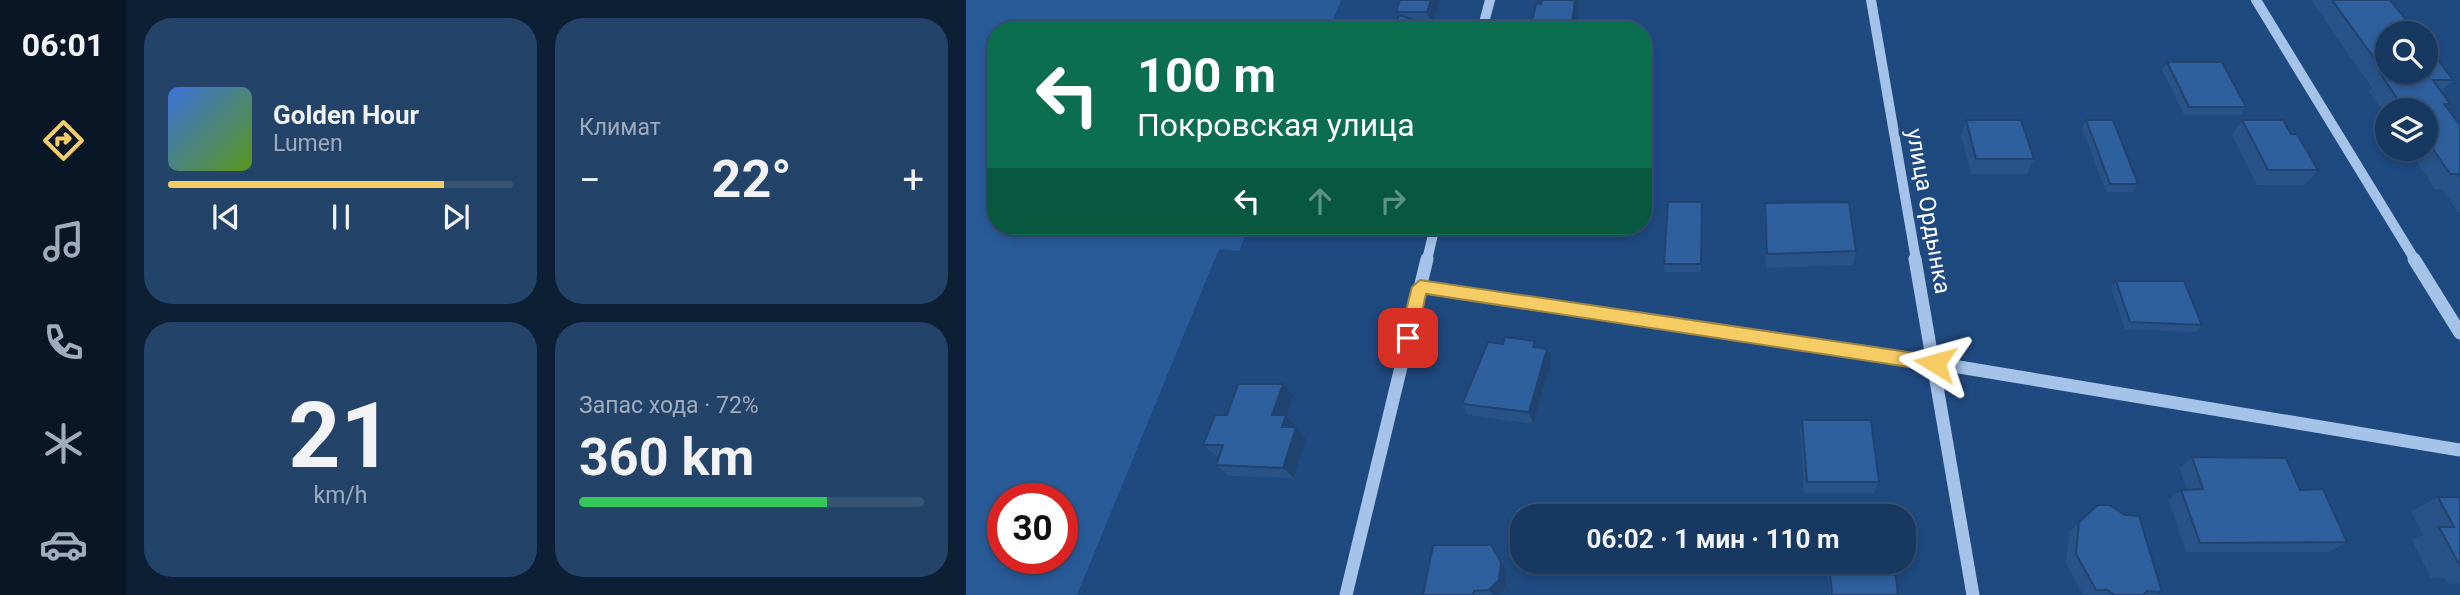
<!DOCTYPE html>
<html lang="ru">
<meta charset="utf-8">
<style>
:root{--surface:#173860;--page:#244369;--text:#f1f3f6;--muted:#9eacbd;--line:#365275;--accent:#f6cc65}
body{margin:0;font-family:Roboto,sans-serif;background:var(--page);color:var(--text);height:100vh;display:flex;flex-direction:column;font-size:26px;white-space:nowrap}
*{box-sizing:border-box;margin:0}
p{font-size:23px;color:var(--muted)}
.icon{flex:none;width:38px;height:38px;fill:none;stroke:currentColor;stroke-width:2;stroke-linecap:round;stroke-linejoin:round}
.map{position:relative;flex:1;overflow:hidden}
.details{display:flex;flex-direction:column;gap:18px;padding:18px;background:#0d1f35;width:840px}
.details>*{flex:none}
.banner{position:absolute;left:21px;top:21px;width:665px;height:214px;border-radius:28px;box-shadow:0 4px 10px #0003,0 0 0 2px var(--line);background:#0b6e4f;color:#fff;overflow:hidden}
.fabs{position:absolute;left:1409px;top:21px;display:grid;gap:14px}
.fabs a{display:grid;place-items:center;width:63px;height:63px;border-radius:50%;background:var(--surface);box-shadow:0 4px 10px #0003,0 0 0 2px var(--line);font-size:35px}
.speed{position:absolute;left:21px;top:483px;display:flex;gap:14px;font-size:35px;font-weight:700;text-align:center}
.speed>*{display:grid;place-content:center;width:91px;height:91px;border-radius:50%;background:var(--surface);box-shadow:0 4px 10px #0003,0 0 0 2px var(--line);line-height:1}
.speed .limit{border:10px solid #d22;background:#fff;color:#111}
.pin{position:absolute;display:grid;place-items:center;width:60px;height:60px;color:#fff;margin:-30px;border-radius:14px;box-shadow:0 4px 10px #0006}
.me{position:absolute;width:77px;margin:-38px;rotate:278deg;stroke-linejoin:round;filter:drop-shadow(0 0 5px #0008)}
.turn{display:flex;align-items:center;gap:24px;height:147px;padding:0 35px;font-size:32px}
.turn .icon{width:91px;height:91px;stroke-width:2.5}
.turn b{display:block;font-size:49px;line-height:60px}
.lanes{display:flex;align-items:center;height:66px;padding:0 35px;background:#0003;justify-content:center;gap:35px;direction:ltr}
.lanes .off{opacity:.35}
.big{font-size:52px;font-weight:700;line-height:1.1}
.details .tile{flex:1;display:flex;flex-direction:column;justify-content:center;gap:10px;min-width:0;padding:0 24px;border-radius:28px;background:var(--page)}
.details .dial{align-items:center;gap:0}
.dial b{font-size:91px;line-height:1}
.song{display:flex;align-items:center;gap:21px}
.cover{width:84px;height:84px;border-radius:10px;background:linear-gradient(135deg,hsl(220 70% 55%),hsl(90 70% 35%))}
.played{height:7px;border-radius:4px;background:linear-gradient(90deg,var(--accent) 80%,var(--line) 80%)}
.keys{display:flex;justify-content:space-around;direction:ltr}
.heat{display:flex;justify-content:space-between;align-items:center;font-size:38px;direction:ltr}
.charge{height:10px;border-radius:5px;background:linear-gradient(90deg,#34c759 72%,var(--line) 0)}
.details .tiles{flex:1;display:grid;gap:18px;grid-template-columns:repeat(2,1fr)}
.trip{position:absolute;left:544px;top:504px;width:406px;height:70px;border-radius:28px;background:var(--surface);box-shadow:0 4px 10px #0003,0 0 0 2px var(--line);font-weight:700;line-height:70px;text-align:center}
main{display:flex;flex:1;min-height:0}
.tabs{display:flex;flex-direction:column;width:126px;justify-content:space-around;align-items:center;background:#091626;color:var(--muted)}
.tabs .icon{width:49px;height:49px}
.tabs .on{color:var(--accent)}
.tabs b{font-size:32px;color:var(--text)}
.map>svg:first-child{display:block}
.green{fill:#295b99;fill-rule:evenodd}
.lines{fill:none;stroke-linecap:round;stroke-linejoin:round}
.minor-far1{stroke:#a5c3e8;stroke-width:10}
.minor{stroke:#a5c3e8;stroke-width:13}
.wall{fill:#285388}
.shaded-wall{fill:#21436f}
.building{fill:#2f609e;stroke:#21436f;stroke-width:2}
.route{fill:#f6cc65;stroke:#a08542;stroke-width:2}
.labels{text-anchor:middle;stroke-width:7;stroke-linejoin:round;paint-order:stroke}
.street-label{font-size:23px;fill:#fff;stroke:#1f4a80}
</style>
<main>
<nav class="tabs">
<b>06:01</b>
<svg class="icon on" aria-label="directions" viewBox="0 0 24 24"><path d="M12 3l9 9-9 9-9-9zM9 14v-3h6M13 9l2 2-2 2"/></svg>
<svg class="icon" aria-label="music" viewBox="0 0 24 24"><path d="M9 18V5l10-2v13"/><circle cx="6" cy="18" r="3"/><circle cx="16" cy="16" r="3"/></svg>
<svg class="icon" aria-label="phone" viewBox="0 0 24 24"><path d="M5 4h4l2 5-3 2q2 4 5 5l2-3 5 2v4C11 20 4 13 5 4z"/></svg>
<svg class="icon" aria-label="climate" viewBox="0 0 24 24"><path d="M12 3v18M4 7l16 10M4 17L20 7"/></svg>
<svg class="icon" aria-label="car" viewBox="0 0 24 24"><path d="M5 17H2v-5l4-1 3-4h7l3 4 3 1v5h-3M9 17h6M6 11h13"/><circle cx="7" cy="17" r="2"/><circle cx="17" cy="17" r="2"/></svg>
</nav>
<section class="details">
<div class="tiles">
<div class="tile">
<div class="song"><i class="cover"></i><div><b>Golden Hour</b><p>Lumen</p></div></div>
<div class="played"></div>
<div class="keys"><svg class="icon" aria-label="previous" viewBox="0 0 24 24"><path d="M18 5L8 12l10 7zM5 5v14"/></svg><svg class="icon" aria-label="pause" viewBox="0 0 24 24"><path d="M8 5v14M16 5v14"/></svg><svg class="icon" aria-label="next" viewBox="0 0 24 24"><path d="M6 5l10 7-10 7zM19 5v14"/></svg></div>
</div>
<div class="tile"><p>Климат</p>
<div class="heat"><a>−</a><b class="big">22°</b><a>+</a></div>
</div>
<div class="tile dial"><b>21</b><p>km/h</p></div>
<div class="tile"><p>Запас хода · 72%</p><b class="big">360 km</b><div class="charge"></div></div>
</div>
</section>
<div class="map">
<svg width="1494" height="595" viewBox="0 0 1494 595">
<rect width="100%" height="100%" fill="#1f4a80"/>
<path class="green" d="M0,0h375l-12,30h-333v196h253l-10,25 -20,-2 -142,346h-111zM37,499h59v59h-59z"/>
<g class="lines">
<path class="minor-far1" d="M905,0l45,260
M1290,0l159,260
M516,30l8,-30
M461,260l8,-34"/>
<path class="minor" d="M949,259l58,336
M1448,259l46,74
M454,287l515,76 525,87
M380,595l81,-336"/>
</g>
<path class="wall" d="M434,0h40l-8,27h-9l1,3h-30l4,-12 -2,-6z
M1345,0h79l63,80 -11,12 8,12 -3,3 13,18v87h-2l-16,-23h-7l-27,-40h18v-39h-39v8l-18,-27 3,-3z
M1201,62l79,45 -6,8h-56l-22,-45z
M1000,120l68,39 -7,15h-56l-10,-39z
M1120,120l52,64 -5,8h-27l-24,-64z
M1276,120l49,14 27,36 -13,15h-48l-25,-50z
M736,202l-1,70h-36l-1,-8z
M799,203l91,48 -3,14 -87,3 -2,-51z
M582,226h59l-1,3h-15l-11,8 -10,-1 -7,-7h-15z
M1150,281l86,44 -6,7 -71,-3 -14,-41z
M571,348l10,1 4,13 -18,62 -64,-9 -7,-11z
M327,396l-6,20 19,23 -12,39 -65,-2 -13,-11 3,-9h-3l-13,-11 24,-30z
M836,420l77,62 -5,11h-70l-4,-62z
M1226,457l108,33 47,52 -18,10h-143l-17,-52 12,-10h6l-8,-22z
M1472,497h22v86l-12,1 -3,-6h-14l-19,-38 11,-5 -12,-24z
M1132,505l64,87 -6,3h-73l-17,-32 3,-31z
M531,554l10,17 -2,17 -6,7h-76z
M861,562h67l4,33h-68z"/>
<path class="shaded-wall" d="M465,0h9l-8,27 -5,-15z
M609,0h5l-5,30h-4z
M455,22l3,8h-5z
M612,226h13v3l-11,8z
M581,349l4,13 -18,62 -4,-12z
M317,384l10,12 -6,20 19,23 -12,39 -11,-10 -11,-53z
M525,545l16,26 -2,17 -6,7h-6l-4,-5z"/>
<path class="building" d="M434,0h31l-4,12h-31z
M576,0h33l-4,30h-41l6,-26h5z
M1366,0h58l27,33h-30v39h39v-28l27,36h-20l17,24h-6l16,21v53l-2,-4h-8l-24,-35v-29h-21l-23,-34h5z
M433,15l22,7 -2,8h-25z
M1201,62h55l24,45h-57z
M1000,120h55l13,39h-58z
M1120,120h27l25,64h-28z
M1276,120h41l8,14h6l21,36h-50z
M702,202h34l-1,62h-37z
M883,202l7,49 -89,3 -2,-51z
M1150,281h68l18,44 -72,-3z
M539,337l30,4 -2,6 14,2 -18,63 -67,-8 26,-62 15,2z
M272,384h45l-11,31h14l-4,12h14l-13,41 -67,-3 7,-20h-20l12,-30h12z
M836,420h69l8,62h-72z
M1226,457l94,1 14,32 23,-1 24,53 -147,1 -19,-53 22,-1z
M1472,497h22v69l-21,-39h15z
M1132,505h12l15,10 14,1 23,76 -15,-1 -4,4h-28l-8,-5h-11l-20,-36 3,-32z
M467,545h58l10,17 -2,18 -10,10 -15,1 -1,4h-50z
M863,562h65l4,33h-66z"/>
<path class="route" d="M454,280l515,76 6,2 2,5 -2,5 -6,3 -509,-77 -10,44 -2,5h-12l-3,-5 13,-51z"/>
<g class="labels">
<g class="street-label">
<text transform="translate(963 211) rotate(80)" y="8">улица Ордынка</text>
</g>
</g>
</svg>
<div class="fabs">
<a><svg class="icon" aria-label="search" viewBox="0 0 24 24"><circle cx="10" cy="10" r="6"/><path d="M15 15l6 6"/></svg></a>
<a><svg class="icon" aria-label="layers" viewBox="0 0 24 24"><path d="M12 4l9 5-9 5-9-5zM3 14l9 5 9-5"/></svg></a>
</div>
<div class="speed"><div class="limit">30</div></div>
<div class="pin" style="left:442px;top:338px;background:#d93025"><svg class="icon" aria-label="arrive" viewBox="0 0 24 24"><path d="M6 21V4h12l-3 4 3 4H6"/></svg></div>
<svg class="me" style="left:969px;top:363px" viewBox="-20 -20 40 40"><path d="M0-17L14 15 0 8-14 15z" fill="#f6cc65" stroke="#fff" stroke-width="4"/></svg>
<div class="trip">06:02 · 1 мин · 110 m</div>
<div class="banner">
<div class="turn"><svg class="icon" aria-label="left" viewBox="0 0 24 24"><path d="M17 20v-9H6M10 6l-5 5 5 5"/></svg><div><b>100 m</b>Покровская улица</div></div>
<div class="lanes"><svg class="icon" aria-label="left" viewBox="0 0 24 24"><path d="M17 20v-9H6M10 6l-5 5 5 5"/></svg><svg class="icon off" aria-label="ahead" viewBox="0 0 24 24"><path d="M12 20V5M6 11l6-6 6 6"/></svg><svg class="icon off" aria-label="right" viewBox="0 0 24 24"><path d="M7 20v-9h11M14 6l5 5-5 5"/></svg></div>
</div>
</div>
</main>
